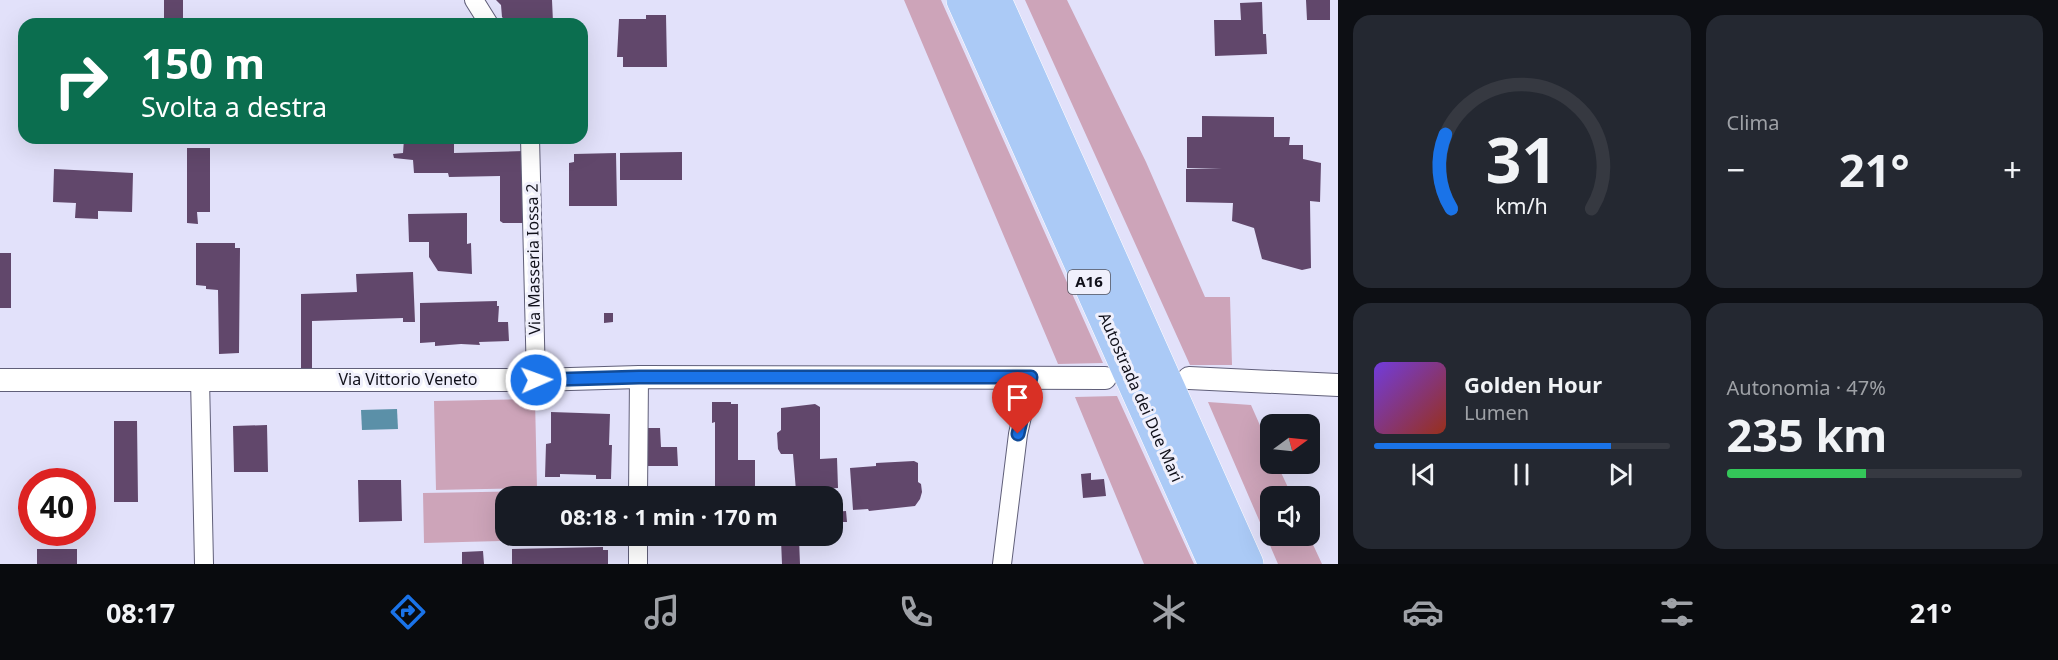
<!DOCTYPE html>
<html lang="it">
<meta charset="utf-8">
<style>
:root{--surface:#171b24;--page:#242831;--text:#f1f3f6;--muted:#9ea1a6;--line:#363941;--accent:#1a73e8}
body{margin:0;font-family:"Noto Sans",sans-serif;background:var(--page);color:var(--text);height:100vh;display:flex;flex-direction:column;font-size:22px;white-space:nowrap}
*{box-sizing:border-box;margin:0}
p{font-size:20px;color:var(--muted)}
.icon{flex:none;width:33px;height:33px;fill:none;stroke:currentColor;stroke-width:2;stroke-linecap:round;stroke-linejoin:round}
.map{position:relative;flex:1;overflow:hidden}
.side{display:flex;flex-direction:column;gap:15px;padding:15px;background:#0d0f14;width:720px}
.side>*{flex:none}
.hud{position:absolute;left:18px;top:18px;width:570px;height:126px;border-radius:18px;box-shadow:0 6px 24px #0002;background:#0b6e4f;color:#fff;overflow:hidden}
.needle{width:39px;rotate:75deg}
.tools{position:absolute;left:1260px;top:414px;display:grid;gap:12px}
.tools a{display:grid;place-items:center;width:60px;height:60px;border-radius:12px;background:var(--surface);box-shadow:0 6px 24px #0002;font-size:30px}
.speed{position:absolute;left:18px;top:468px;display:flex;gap:12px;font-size:30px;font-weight:700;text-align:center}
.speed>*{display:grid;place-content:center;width:78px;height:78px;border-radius:50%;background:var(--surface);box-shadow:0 6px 24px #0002;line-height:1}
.speed .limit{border:9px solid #d22;background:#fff;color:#111}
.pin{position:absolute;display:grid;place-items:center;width:51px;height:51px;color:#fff;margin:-62px -26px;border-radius:50% 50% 50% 0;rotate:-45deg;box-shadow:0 0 6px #0007}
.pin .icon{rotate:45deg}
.me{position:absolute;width:66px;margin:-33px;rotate:88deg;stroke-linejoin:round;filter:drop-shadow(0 0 4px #0008)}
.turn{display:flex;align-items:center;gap:21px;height:126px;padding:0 24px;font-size:27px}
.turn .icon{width:78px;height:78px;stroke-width:2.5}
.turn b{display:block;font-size:42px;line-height:51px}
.big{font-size:45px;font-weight:700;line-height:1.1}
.side .widget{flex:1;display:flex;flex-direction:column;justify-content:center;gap:9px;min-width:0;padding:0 21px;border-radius:18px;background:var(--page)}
.side .dial{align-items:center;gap:0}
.dial svg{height:156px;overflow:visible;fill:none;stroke:var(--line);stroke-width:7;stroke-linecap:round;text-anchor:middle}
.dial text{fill:var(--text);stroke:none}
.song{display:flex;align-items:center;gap:18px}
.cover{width:72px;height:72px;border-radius:9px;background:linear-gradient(135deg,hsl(260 70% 55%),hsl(10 70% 35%))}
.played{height:6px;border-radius:3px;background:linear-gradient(90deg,var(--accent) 80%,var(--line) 80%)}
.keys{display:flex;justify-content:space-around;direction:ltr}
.heat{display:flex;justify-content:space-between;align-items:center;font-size:33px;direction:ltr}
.charge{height:9px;border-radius:4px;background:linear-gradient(90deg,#34c759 47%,var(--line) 0)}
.side .tiles{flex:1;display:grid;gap:15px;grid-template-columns:repeat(2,1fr)}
.trip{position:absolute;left:495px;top:486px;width:348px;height:60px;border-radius:18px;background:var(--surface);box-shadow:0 6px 24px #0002;font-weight:700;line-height:60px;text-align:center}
.dock{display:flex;height:96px;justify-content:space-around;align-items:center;background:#090b0e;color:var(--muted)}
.dock .icon{width:42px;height:42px}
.dock .active{color:var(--accent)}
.dock b{font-size:27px;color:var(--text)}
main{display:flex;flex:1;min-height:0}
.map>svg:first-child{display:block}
.green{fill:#cda4b9}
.water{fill:#5b90a8}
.building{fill:#61476b}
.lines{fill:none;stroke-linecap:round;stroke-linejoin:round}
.minor-casing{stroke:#605f79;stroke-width:20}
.tertiary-casing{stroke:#605f79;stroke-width:24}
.motorway-casing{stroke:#fff;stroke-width:34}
.minor{stroke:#fff;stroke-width:18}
.tertiary{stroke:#fff;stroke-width:22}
.motorway{stroke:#abcaf6;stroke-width:33}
.route-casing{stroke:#114b97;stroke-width:15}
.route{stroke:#1a73e8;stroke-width:10}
.labels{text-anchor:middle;stroke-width:6;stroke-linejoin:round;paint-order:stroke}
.shield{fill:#f0f0fc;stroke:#53535e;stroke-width:1.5}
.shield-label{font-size:15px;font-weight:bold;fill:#10101a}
.street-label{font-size:16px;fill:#10101a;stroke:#f0f0fc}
</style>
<main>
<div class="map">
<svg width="1338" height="564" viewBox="0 0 1338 564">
<rect width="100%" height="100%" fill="#e2e1fa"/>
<path class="green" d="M904,0h37l162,363 -45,1z
M1025,0h42l79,162 59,135h25l2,68h-42z
M1116,396h1l77,168h-50l-69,-167z
M535,399l2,89 -101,2 -2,-89z
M1208,402l43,3 19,43v16h7l15,32h-22v40h39l13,28h-44z
M533,491v5h-27v40h27v4l-109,3 -1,-50z"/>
<path class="water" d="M397,409l1,20 -36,1 -1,-20z"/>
<path class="building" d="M164,0h19v20h-19z
M496,0h56l1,22 -46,1 -5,-6 -1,-12z
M1306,0h24v20h-23z
M1262,2l1,32h3l1,20 -52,2 -1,-36h27l-1,-17z
M646,15h20l1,52h-44v-10h-6l2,-38h27z
M1202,116l72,1v20h16l-1,8h14v14l18,4 -1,39 -10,-1 1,67 -9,2 -40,-11 -8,-31 -22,-7 1,-18 -47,-1v-33h36l-35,-1v-31h15z
M408,138h46v15l70,-2v72h-21l-3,-2v-45l-51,1 -1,-4h-34l-1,-13 -19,-2 -1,-4 10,-1 1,-14z
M187,148h23v64h-13l1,12 -11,-1z
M682,152v28h-62v-27z
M616,153l1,53h-48v-43l5,-1v-8z
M54,169l79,4 -1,39 -34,-1v8l-23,-1 1,-15 -23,-1z
M467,213v31l4,-1 1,31 -34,-3 -9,-14v-15h-20l-1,-28z
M196,243h39v5h5l-1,105 -20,1 -1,-64 -12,-1v-3l-10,-1z
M0,253h11v55h-11z
M413,272l2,50h-12v-4l-91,3v47h-11v-74l56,-2 -1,-18z
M497,301v5h2l-1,16h10l1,19 -30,1 1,3 -19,-1 -26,2v-4l-15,1v-40z
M604,313h9v9l-9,1z
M712,402h19v2h7v56h17v31h-3v5h-37v-74l-3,1z
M815,404l5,3v52l17,-1 1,30 -42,3 -3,-37h-12l-3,-5 -1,-16 4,-3v-22z
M551,412l59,2 -1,31h3l-1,34h-15v-4l-36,-1v3h-15l1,-33 5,-1z
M114,421h23l1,81h-24z
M267,425l1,47h-34l-1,-46z
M642,428h18l1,19h16l1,19h-36z
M914,461l4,2v19l3,2 1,8 -2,7 -5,7 -46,5 -1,-2 -15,1 -3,-42 26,-2v-3z
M1091,473v7l13,-1 2,17 -23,2 -2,-24z
M358,480h43l1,41 -43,1z
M846,511l1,11h-15v-10z
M799,539l1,25h-18l-1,-24z
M603,547v3h5v14h-96v-15z
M37,549h40v15h-40z
M483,551l1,13h-22v-12z"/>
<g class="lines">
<defs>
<path id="minor" d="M474,0l15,24
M530,138l6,242
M200,379l4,185
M638,496l1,-119
M638,564v-28
M1002,564l16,-130 13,-57"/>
<path id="tertiary" d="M1189,378l149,7
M0,380h536l103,-3 466,1"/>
<path id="motorway" d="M963,0l252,564
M995,0l252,564"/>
</defs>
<use href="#minor" class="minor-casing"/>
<use href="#tertiary" class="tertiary-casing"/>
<use href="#motorway" class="motorway-casing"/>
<use href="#minor" class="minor"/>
<use href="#tertiary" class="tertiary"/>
<use href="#motorway" class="motorway"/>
</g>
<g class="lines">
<defs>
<path id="route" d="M536,380l103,-3h392l-13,57"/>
</defs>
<use href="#route" class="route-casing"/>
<use href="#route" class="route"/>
</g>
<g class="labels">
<rect class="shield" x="1068" y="270" width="42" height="24" rx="4.5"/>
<g class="shield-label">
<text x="1089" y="287">A16</text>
</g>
<g class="street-label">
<text transform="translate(533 259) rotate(-91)" y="6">Via Masseria Iossa 2</text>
<text x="408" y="385">Via Vittorio Veneto</text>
<text transform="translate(1141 397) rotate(66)" y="6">Autostrada dei Due Mari</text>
</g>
</g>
</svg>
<div class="tools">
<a><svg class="needle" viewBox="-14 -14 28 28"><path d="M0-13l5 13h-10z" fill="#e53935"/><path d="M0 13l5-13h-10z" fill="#9ea1a6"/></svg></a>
<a><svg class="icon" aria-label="sound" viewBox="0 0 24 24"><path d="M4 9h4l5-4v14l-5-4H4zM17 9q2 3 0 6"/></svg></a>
</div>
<div class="speed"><div class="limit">40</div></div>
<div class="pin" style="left:1018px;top:434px;background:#d93025"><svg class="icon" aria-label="arrive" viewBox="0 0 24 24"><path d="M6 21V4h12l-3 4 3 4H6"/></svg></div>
<svg class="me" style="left:536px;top:380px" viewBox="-20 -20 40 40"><circle r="17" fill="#1a73e8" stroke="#fff" stroke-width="3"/><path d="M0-11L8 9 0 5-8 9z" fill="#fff"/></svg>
<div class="trip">08:18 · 1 min · 170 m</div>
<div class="hud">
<div class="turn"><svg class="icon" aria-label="right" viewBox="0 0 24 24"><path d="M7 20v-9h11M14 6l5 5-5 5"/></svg><div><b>150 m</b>Svolta a destra</div></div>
</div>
</div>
<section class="side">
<div class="tiles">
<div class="widget dial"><svg viewBox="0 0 100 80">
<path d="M14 69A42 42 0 1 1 86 69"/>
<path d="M14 69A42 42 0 0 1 11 31" stroke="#1a73e8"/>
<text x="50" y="56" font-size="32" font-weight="700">31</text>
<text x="50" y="72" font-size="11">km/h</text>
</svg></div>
<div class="widget"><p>Clima</p>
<div class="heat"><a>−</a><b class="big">21°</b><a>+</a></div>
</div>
<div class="widget">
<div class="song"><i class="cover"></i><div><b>Golden Hour</b><p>Lumen</p></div></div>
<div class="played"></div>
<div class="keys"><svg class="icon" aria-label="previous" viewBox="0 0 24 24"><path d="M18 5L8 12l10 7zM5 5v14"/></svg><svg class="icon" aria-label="pause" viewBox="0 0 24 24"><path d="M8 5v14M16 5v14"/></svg><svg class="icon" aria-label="next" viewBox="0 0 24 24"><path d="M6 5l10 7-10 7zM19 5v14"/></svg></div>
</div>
<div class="widget"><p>Autonomia · 47%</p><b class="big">235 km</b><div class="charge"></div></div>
</div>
</section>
</main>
<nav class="dock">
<b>08:17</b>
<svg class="icon active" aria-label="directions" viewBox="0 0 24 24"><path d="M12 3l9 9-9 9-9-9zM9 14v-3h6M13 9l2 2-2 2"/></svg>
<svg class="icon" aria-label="music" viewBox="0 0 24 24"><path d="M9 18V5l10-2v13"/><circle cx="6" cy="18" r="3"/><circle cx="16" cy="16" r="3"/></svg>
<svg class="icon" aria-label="phone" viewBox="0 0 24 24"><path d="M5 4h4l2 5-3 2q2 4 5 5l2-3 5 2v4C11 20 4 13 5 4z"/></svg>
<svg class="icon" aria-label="climate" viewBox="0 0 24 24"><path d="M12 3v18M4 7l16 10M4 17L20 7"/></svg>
<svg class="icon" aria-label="car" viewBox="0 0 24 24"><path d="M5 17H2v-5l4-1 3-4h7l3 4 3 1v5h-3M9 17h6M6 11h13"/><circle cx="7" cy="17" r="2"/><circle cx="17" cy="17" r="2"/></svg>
<svg class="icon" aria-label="filters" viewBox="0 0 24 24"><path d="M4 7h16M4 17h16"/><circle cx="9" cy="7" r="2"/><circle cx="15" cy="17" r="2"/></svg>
<b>21°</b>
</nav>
